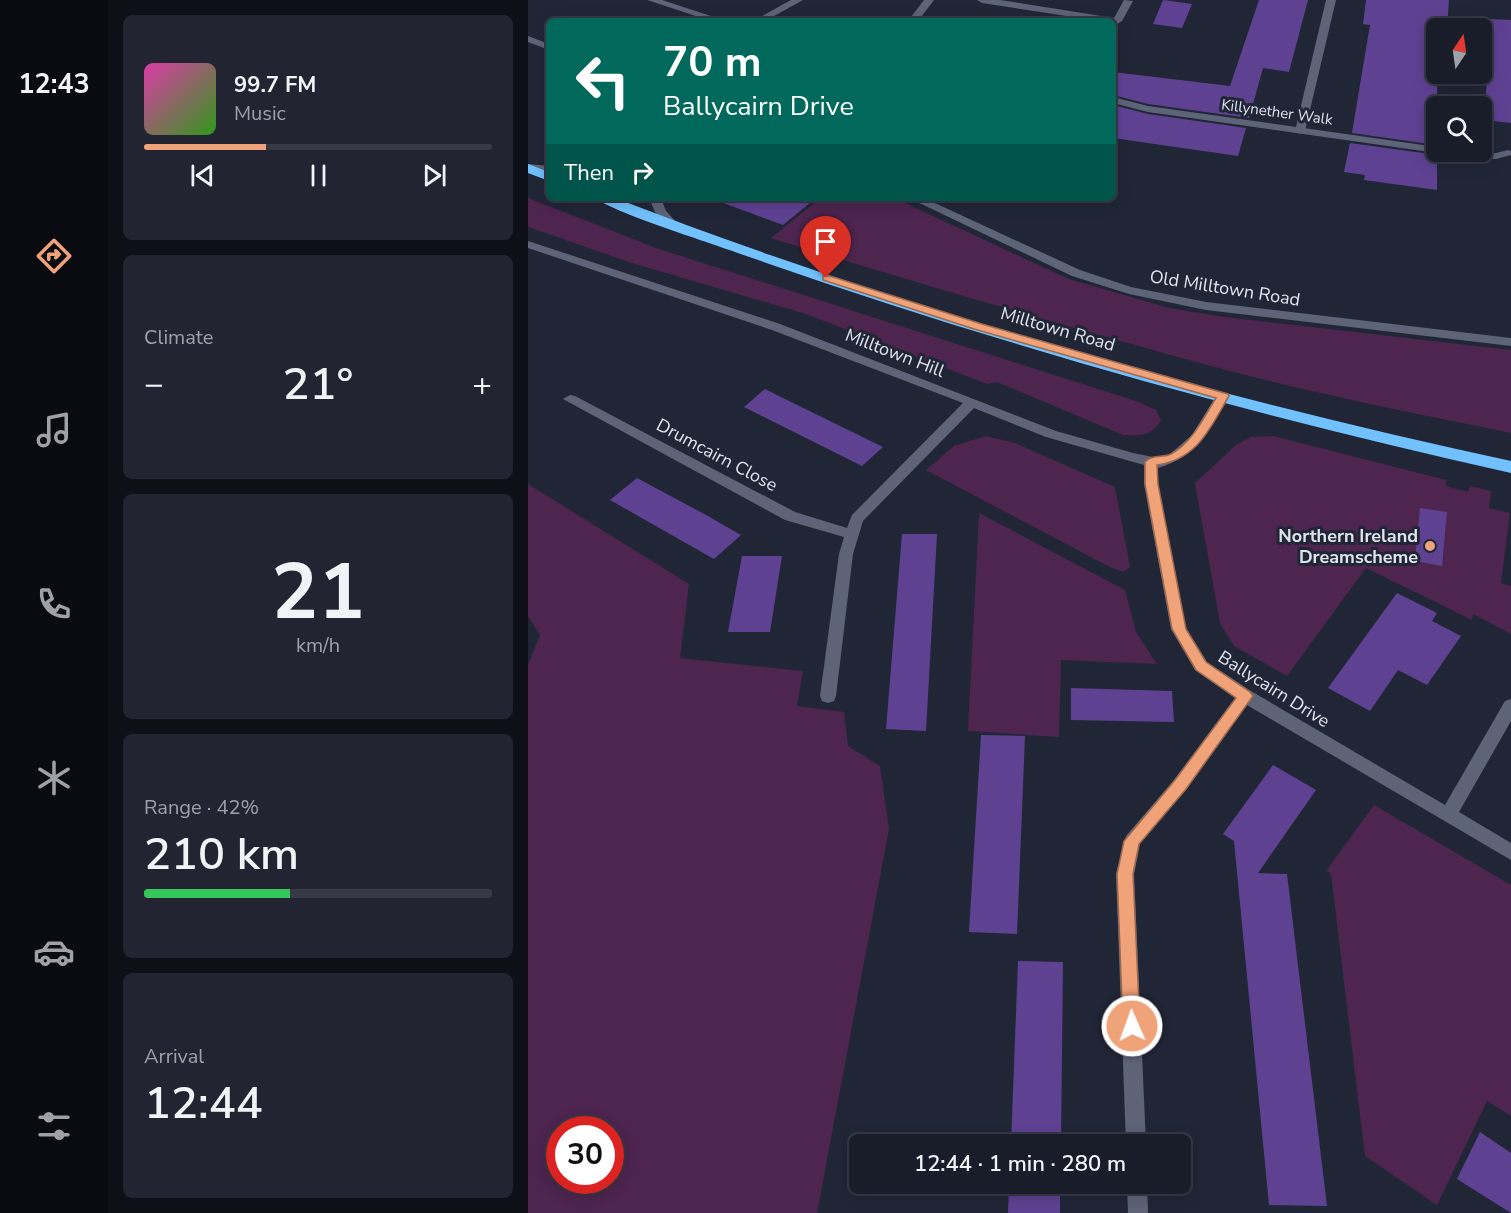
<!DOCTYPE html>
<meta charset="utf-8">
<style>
:root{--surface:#191c29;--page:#222531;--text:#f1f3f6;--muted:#9fa1a8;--line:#373a46;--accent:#f0a279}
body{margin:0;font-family:"Nunito Sans",sans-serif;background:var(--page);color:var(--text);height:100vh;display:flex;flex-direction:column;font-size:22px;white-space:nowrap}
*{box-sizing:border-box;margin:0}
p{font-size:20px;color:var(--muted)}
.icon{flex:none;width:33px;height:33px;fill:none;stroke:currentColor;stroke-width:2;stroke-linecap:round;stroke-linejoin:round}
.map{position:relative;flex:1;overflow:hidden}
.drawer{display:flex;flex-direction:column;gap:15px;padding:15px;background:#0e0f17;width:420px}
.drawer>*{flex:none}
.guide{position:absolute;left:18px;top:18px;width:570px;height:183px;border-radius:9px;box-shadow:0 3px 15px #0003,0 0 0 2px var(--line);background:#00695c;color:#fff;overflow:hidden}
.needle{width:39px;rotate:13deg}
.buttons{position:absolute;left:898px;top:18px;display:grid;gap:12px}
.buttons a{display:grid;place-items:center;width:66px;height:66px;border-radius:9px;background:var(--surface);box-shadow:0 3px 15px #0003,0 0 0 2px var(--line);font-size:30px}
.speed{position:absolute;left:18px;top:1116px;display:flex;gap:12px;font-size:30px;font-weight:700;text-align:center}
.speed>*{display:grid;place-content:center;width:78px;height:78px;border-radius:50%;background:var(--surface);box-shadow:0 3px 15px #0003,0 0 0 2px var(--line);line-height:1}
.speed .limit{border:9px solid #d22;background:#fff;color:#111}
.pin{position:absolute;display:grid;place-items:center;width:51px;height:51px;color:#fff;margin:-62px -26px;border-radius:50% 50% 50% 0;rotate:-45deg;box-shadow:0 0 6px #0007}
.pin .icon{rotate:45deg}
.me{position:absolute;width:66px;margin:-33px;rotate:358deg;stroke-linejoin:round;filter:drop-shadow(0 0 4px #0008)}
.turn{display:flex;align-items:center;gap:21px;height:126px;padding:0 18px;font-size:27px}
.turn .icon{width:78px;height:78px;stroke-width:2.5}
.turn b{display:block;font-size:42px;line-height:51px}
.then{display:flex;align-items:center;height:57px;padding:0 18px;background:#0003;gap:12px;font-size:22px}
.big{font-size:45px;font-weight:600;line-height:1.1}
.drawer .tile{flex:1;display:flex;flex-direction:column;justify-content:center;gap:9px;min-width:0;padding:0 21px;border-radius:9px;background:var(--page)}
.drawer .dial{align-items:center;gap:0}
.dial b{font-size:78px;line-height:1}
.song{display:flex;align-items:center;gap:18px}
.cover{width:72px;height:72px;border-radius:9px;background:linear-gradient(135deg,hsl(320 70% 55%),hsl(110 70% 35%))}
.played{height:6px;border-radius:3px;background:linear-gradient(90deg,var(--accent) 35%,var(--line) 35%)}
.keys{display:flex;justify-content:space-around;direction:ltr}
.heat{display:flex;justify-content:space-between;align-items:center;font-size:33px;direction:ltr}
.charge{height:9px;border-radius:4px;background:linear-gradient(90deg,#34c759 42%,var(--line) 0)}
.trip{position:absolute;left:321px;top:1134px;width:342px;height:60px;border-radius:9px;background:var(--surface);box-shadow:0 3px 15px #0003,0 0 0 2px var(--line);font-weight:600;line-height:60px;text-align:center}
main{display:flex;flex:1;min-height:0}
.menu{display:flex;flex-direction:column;width:108px;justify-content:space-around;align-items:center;background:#0a0b10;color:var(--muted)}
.menu .icon{width:42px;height:42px}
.menu .current{color:var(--accent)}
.menu b{font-size:27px;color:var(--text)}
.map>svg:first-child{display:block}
.green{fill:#4d254f;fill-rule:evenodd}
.building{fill:#5f4192}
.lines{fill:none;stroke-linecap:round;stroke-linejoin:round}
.lane{fill:#5e6478;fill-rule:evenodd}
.street{fill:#5e6478;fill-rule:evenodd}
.secondary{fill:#5e6478;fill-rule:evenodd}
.highway{fill:#71c1fe;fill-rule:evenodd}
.route{fill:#f0a279;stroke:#9c694f;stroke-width:1.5}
.poi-dot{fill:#f0a279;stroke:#212637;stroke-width:2}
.labels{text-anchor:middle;stroke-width:6;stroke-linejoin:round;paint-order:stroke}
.far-street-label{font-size:15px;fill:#dfe3ee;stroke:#212637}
.street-label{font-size:18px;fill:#dfe3ee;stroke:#212637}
.poi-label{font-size:18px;font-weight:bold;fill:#dfe3ee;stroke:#212637;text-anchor:end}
</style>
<main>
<nav class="menu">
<b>12:43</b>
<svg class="icon current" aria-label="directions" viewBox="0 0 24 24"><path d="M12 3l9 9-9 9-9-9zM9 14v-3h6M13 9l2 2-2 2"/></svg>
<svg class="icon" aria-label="music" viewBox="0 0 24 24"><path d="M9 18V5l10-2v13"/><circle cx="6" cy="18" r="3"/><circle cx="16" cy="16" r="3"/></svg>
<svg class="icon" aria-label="phone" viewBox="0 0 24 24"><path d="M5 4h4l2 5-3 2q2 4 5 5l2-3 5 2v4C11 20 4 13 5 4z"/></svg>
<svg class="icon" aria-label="climate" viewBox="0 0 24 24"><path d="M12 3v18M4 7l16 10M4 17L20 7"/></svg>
<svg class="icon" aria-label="car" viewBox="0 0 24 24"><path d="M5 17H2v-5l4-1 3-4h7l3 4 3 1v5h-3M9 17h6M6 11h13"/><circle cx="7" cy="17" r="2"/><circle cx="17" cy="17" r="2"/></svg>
<svg class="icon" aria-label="filters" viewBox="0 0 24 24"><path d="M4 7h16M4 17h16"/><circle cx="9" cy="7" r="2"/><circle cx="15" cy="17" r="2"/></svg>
</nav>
<section class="drawer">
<div class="tile">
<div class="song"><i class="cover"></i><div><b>99.7 FM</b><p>Music</p></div></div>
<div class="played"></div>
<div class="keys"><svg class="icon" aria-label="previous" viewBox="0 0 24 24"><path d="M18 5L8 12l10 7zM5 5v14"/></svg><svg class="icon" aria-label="pause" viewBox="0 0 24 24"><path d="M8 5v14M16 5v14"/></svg><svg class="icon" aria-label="next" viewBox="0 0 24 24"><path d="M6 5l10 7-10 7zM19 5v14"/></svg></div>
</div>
<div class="tile"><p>Climate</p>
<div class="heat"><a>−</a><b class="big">21°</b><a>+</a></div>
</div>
<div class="tile dial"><b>21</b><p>km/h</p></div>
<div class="tile"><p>Range · 42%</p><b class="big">210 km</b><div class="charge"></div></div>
<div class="tile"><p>Arrival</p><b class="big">12:44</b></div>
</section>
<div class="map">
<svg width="983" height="1213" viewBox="0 0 983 1213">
<rect width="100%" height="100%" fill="#212637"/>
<path class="green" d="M0,198l128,50 483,154 17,8 5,11c-11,15 -20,15 -38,14l-126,-53 -10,2 -181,-70 -174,-51 -104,-36z
M292,198h74l175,81 100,29 55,9 287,33v83c-99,-20 -199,-40 -296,-66 -149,-40 -297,-84 -444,-129z
M458,436l29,7 100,44 15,80 -7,5 -17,-7 -180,-95 28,-24z
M745,436l173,44v6l22,6 2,-6 21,5 -2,17 21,5 -9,70 10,3v48l-38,-20 -1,6 -106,-52 -79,108 -53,-30 -14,-23 -25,-140 41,-38 15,-8z
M0,484l161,100 -9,74 123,13 -6,35 47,6 4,34 32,20 9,63 -72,384h-289v-548l12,-30 -12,-19zM32,1130h50v50h-50z
M451,513l146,77 11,42 21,32 -96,-4 -2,77 -91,-6z
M846,805l137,80v231l-24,-15 -50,104 -72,-49 -34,-282 -5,-3z"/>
<path class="building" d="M635,0l29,4 -10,24 -29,-4z
M731,0h49l-19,72 -26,-4 -14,50 -101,-14 -35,-9v-23l117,14z
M838,0h83l-2,28h-10v117l-85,-12 18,-108 -7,-1z
M961,19l22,1v103l-26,-3z
M585,105l35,9 98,14 -8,28 -125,-18z
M822,143l87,12v35l-73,-10 1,-5 -21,-3z
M191,198h97l-33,27 -65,-24z
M237,389l28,14 90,44 -21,19 -118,-59z
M109,478l69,37 35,20 -27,24 -104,-59z
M892,508l27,4 -5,54 -27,-5z
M374,534h35l-11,197 -40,-2z
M214,556h40l-12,76h-42z
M869,593l40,20 -5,8 29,15 -34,49 -29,-15 -28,41 -42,-23z
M543,688l101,3 2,31 -103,-2z
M453,735l44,1 -8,198 -48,-2z
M745,765l43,25 -58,83 29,1 40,332 -58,-1 -35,-364 -11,-7z
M490,961l45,1 -2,182h-50z
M952,1132l31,21v60l-54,-34z
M481,1184h51v29h-52z"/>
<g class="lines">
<path class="lane" d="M396,0h10l-16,21h-10z
M585,97l35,9 289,41v5h4l-4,1 -289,-41 -35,-9z
M980,150l3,1v4l-15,4 -48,-4 -5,-3 53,1z"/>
<path class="street" d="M119,0h15l64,21h-15z
M449,0h23l114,18 10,-18 9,1 -11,20 -5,3 -4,-3h-14l-117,-18z
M798,0h10l-31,131 -5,3 -5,-3z
M0,36l21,8v6l-21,-8z
M381,198h15l156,72 51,17 75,15 305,36v8l-305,-36 -77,-16 -57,-18z
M0,241l252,83 276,107 77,22 25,5 11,-3 23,-20 26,-42h10l1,3c-20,33 -32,61 -71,72v16l28,144 21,34 44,29 194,114 60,-104 6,-2v22l-52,91 52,31v17l-264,-155 -61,85 -46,54 -6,30 12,270h-20l-10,-270 10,-38 48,-56 61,-82 -40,-28 -24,-41 -27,-145v-19l-98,-28 -72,-29 -111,113 -10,33 -17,142 -2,5 -6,2 -6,-2 -2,-5 19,-142 5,-17 -59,-17 -222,-121 7,-4 5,1 220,116 52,16 5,-13 111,-112 -191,-73 -244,-82z
M599,1184h20l1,29h-20z"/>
<path class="secondary" d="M263,0h12l-38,21h-12z
M0,164l21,2v6l-21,-2z
M121,198h12l5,13 12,13 -2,2h-8l-13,-14z"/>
<path class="highway" d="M0,164l21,8v9l-21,-8z
M68,198h19c287,111 595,198 896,263v12c-262,-58 -523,-132 -776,-221 -24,-9 -126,-41 -139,-54z"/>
</g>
<path class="route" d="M295,276h7l152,48 246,70 1,2c-19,32 -31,63 -72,69l1,19 28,145 20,33 44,30 3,4 -67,93 -47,55 -6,30 7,152 -2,6 -6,2 -6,-2 -3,-6 -6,-152 7,-33 51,-61 61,-82 -40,-28 -24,-41 -27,-145v-22c7,-8 18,-4 26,-8 21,-11 33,-37 45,-56l-242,-69 -151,-49z"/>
<circle class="poi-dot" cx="902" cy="546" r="6"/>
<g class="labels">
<g class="far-street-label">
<text transform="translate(749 112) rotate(8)" y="5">Killynether Walk</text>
</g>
<g class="street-label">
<text transform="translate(697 288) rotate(9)" y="6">Old Milltown Road</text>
<text transform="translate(530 329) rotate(16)" y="6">Milltown Road</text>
<text transform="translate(367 353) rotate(21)" y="6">Milltown Hill</text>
<text transform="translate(189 455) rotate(28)" y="6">Drumcairn Close</text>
<text transform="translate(746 689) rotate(32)" y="6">Ballycairn Drive</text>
</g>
<g class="poi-label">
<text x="890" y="542">Northern Ireland<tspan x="890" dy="21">Dreamscheme</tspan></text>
</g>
</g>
</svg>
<div class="buttons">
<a><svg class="needle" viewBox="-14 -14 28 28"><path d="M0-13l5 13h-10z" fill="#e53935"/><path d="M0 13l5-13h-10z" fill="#9fa1a8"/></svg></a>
<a><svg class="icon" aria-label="search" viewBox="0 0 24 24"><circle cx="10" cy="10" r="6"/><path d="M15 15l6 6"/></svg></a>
</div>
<div class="speed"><div class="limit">30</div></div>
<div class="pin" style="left:298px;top:278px;background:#d93025"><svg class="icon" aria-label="arrive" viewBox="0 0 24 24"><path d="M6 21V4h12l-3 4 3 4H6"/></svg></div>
<svg class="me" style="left:604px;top:1026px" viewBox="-20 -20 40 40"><circle r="17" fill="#f0a279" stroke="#fff" stroke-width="3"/><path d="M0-11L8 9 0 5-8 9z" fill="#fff"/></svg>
<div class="trip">12:44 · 1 min · 280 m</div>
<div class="guide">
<div class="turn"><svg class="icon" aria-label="left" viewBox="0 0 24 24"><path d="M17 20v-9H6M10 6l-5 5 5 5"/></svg><div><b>70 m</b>Ballycairn Drive</div></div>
<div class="then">Then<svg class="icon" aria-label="right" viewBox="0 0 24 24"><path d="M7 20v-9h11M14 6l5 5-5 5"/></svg></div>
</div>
</div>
</main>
